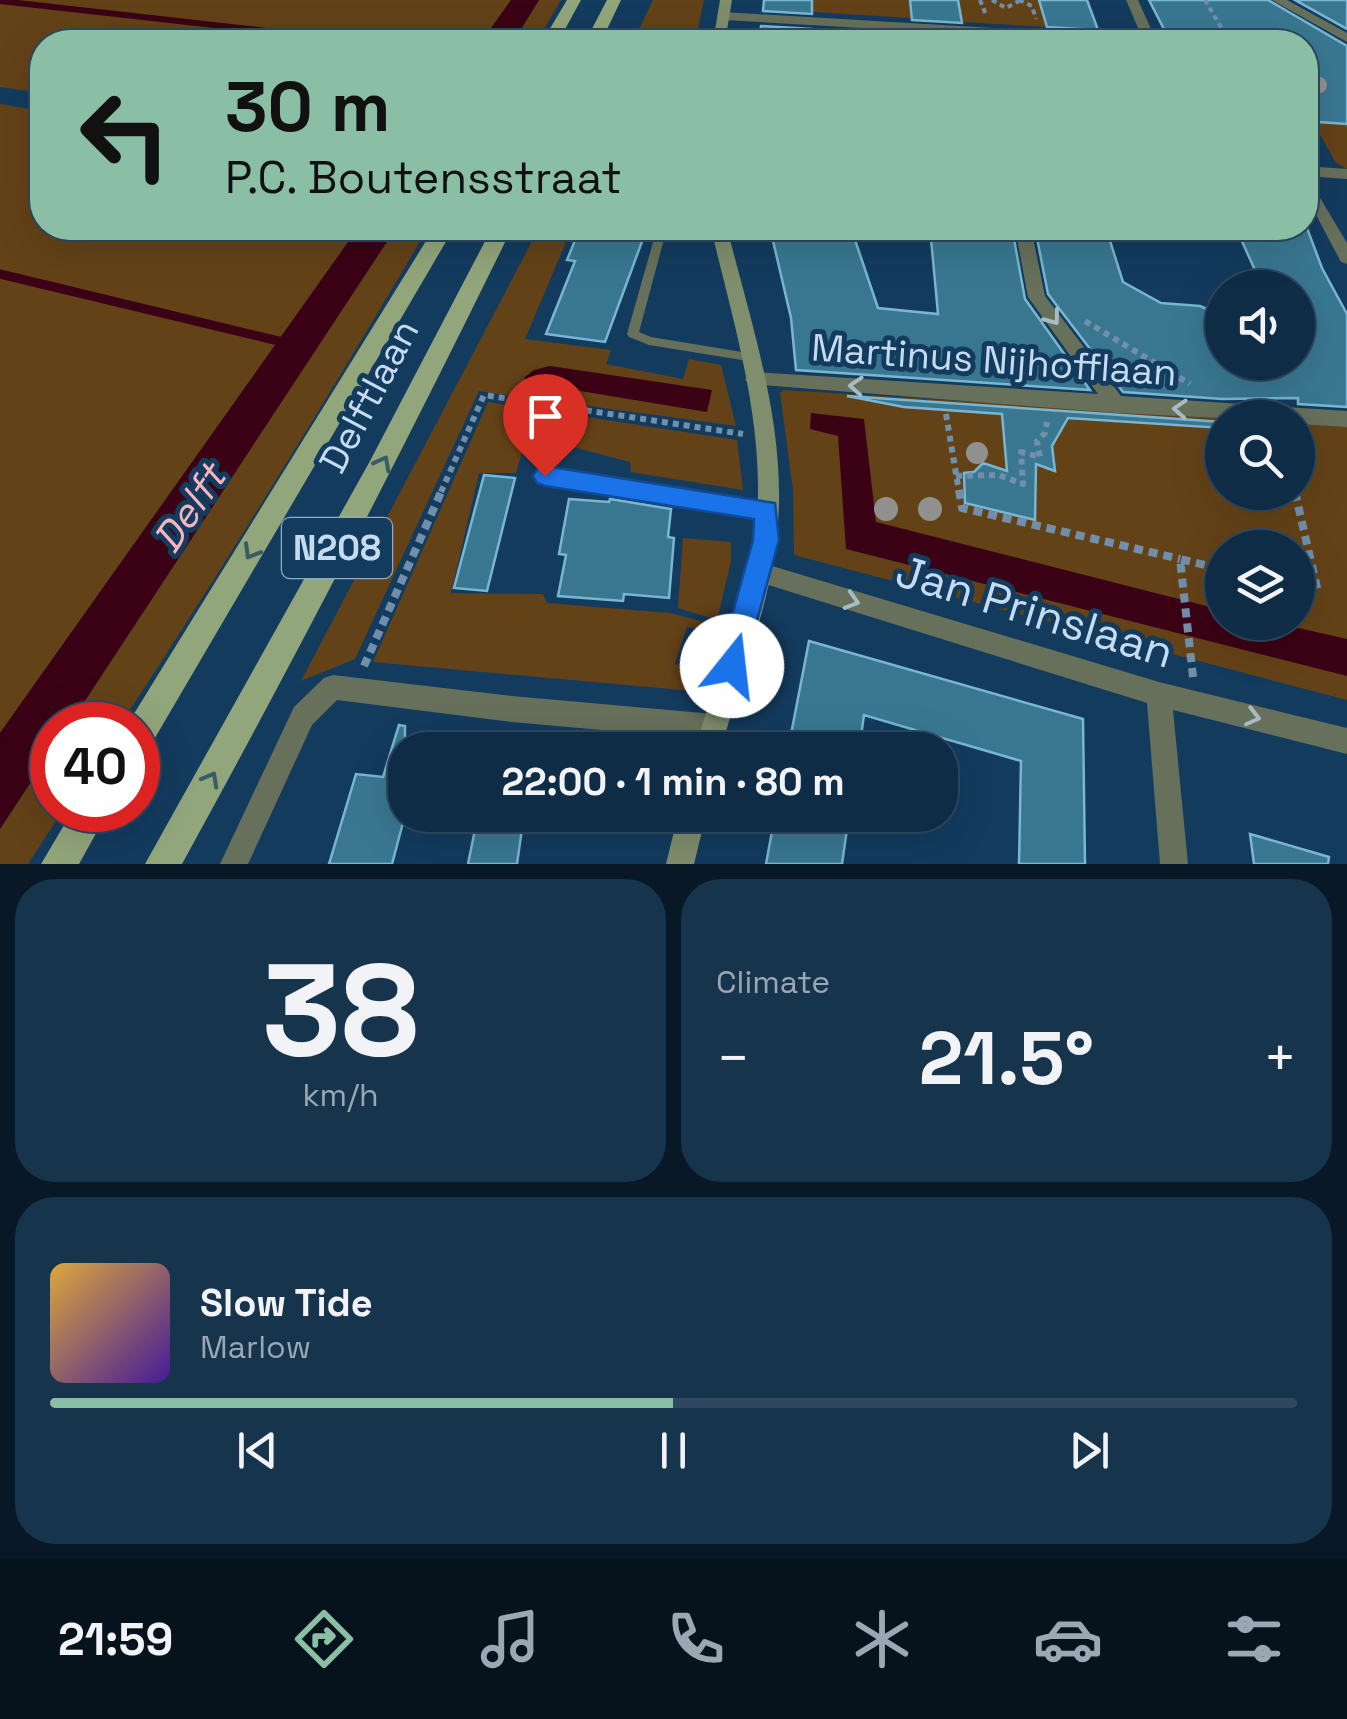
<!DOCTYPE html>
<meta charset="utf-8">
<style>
:root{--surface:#0e2c46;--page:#17344d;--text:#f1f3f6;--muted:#9ba7b3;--line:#2e485f;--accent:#8abfa5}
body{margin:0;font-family:"Space Grotesk",sans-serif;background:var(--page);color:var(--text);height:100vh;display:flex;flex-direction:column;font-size:38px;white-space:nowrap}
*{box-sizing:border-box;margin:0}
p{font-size:32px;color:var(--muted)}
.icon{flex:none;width:55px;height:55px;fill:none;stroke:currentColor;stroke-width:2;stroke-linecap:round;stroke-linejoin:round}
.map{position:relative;height:864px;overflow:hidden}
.sheet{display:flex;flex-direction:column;gap:15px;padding:15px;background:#081826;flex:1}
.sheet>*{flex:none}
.hud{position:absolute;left:30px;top:30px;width:1288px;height:210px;border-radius:40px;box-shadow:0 10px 40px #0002,0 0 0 2px var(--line);background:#8abfa5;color:#111;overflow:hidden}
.controls{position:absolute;left:1205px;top:270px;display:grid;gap:20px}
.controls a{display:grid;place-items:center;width:110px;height:110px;border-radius:50%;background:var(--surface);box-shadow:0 10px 40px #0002,0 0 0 2px var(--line);font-size:50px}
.speed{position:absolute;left:30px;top:702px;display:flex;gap:20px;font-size:50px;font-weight:700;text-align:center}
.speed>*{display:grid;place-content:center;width:130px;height:130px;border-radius:50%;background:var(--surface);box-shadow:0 10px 40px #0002,0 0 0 2px var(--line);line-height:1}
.speed .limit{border:15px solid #d22;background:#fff;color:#111}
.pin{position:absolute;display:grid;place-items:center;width:85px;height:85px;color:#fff;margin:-102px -42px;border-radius:50% 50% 50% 0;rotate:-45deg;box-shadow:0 0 10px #0007}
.pin .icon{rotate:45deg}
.me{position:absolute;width:110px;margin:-55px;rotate:16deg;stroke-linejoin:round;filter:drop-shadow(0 0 8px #0008)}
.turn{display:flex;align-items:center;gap:35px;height:210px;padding:0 30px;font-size:45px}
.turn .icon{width:130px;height:130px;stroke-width:2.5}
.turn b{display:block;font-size:70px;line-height:85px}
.big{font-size:75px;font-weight:700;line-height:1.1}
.sheet .widget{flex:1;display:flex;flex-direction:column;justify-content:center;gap:15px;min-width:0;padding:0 35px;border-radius:40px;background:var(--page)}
.sheet .dial{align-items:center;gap:0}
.dial b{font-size:130px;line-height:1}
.song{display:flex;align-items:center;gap:30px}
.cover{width:120px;height:120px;border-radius:15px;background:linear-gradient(135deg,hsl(40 70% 55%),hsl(260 70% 35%))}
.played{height:10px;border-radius:5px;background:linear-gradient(90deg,var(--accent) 50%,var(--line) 50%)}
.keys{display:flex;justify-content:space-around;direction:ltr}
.heat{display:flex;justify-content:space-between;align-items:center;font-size:55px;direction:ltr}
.sheet .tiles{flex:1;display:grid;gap:15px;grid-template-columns:1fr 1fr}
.widget:last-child{grid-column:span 2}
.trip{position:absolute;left:388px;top:732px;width:570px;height:100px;border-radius:40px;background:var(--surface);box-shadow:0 10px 40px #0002,0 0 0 2px var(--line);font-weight:700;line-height:100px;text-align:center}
.tabs{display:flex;height:160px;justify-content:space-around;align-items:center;background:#06121c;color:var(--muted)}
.tabs .icon{width:70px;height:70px}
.tabs .current{color:var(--accent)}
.tabs b{font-size:45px;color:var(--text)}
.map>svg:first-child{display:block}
.green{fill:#644218;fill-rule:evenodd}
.water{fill:#3b0215}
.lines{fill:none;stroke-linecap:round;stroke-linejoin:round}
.stream-far1{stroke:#3b0215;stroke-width:6}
.stream{stroke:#3b0215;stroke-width:9}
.building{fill:#397791;stroke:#78b6d2;stroke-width:2.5}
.path-far2{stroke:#718fab;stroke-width:4;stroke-dasharray:5 4;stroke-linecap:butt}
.path-far1{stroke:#718fab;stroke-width:6;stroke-dasharray:6 5;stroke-linecap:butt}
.path{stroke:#718fab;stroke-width:8;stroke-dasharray:9 6;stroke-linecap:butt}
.lane{fill:#66705b;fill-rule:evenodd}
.street{fill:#66705b;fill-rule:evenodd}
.secondary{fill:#7f8e6d;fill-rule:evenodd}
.primary{fill:#92a67b;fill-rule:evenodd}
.tree{fill:#90918f}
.oneway{stroke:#a8bbc3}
.oneway2{stroke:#395b67}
.route{fill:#1a73e8;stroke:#114b97;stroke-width:2.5}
.labels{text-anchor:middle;stroke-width:10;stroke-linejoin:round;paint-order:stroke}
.shield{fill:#133b5e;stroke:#90abc4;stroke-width:2.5}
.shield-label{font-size:35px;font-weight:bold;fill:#c5dbf0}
.street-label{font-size:38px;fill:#c5dbf0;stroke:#133b5e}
.water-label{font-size:40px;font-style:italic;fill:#fab4c0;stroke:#133b5e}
.near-street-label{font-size:45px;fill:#c5dbf0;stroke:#133b5e}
</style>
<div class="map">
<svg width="1347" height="864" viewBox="0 0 1347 864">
<rect width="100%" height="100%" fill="#133b5e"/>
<path class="green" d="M0,0h511l-30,42h-439v51l-42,-6z
M539,0h22l-25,42h-23z
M653,0h51l-9,42h-62z
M812,0h97l2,18 -99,-6z
M958,0h80l9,27 -85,-5z
M0,104l42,7v117h316l-358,505z
M1313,122l34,2v45l-11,-6z
M396,228h32c-99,168 -201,334 -308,497h-51z
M539,228h33l-47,111 86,11 -5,14 77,15 6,-20 32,6 15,61 -257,-35 -124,268 -54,22z
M783,390l440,27 -1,75h76v-70l49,3v275l-553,-145 -1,-65 -13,-97zM1222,548h76v74h-76z
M488,402l249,38 6,50 -112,-18 -1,-10 -103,-27 -11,38h-37l-28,120 92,1 4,9 123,10 42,11v7l-25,-4 -12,37 26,5 -8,22 -320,-29z
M683,538l48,4v19l-14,59 -39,-12z
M52,750v60h11l-35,54h-28v-35z"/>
<path class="water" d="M511,0h28l-26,42h-32z
M358,228h38l-327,497h-17v25l-52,79v-96z
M550,366l162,24 -5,22 -175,-29 -8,-5 10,-8z
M811,413l53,6 12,103 346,88v12l54,1 71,16v37l-501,-127 -8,-113 -28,-7z"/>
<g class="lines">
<path class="stream-far1" d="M0,1l364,41"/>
<path class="stream" d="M0,274l291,70"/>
</g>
<path class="building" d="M764,0h48v14l-49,-3z
M910,0h48l4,23 -50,-3z
M1039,0h48l11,30 -51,-3z
M1149,0h119l79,46v78l-42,-3v-79h-73l-65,-7z
M1295,0h52v29z
M761,26l50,3 -1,13h-51z
M580,228h67l-42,114 -59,-8 29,-73 -8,-1z
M770,228h81l27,80 60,6 -8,-86h82l13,71 65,91 -294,-20 -5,-52z
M1035,228h71l17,54 38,21 39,3 22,9v47h76v-74h-35l-27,-60h71l15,40 25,46v93l-49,-3v-6l-76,1 -99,-7 -75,-98z
M847,396l375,26v6l-154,-10 -16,28 3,25 -19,-7 -1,56 -70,-17 -1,-30 10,-1 9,-9 24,8 -5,-57 -98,-7z
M484,475l31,3 -28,113 -33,-3z
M569,499l40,3 1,-3 61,10 -3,28 6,1 -5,60 -45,-4 -1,7 -65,-5 8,-41 -7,-1z
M809,641l274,78 2,145h-66l2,-103 -157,-46 -5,35h-71z
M399,725l6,1v89l-13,49h-63l27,-90 27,3z
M478,815h46l-7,49h-49z
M775,815h74l-7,49h-76z
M1250,834l79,23 -1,7h-74z"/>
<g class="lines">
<path class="path-far2" d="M980,0l6,15
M992,0l14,8 13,-7
M1019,0l13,6 4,13
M1205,0l24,41 -10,1"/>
<path class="path-far1" d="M1085,321l105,63
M946,414l13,78
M956,476l43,-1 24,9 -2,-32 19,5 -3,-16 8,-8 2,-11
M441,492l43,-97 259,39"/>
<path class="path" d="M959,490l3,18 218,51
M1295,492l23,100 -20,-5
M364,666l78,-176
M1193,677l-13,-118 42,10"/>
<path class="lane" d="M657,228h10l-28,104 12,5 97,16 6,4 -2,3 -4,1 -99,-16 -20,-8 -2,-3z"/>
<path class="street" d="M1126,0h12l17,38 12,4h-61l-383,-22 -6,-4 6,-4 419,25z
M1272,0h15l60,33v9z
M1305,166l42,3v10l-40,-3 40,67v21l-6,-2 -36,-68z
M1015,228h16l14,68 76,100 226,15v16l-49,-3v-6h-76l-105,-5 -369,-29 -3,-5 10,-7 343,22 -70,-97z
M545,467l222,35 8,2 3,7 -3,7 -8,2 -222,-35 -7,-3 -3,-6 3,-6z
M759,562l400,120 188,46v26l-174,-44 15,154h-28l-13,-161 -388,-121 -8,-3 -3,-7 3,-7z
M333,675l179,21 202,18 9,4 4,9 -4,9 -9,4 -202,-18 -175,-22 -25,25 -64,139h-28l74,-157 30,-29z"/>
<path class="secondary" d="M720,0h12l-7,42h-12z
M711,228h16c26,103 63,208 49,315 -9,71 -37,138 -55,207h-26c19,-68 48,-135 59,-206 16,-107 -19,-213 -43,-316z
M678,815h28l-12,49h-28z"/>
<path class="primary" d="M567,0h14l-23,42h-16z
M607,0h14l-20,42h-16z
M434,228h20l-305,520 -11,5v-28h-11z
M492,228h20c-105,215 -215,427 -330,636h-37l225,-403z
M73,810h36l-30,54h-38z"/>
</g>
<g class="tree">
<circle cx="1319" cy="85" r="8"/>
<circle cx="977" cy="453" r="11"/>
<circle cx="886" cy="509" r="12"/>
<circle cx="930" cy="509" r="12"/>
</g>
<defs><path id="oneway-chevron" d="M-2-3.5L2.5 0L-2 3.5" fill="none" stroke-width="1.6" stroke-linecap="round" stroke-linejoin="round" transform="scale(2.5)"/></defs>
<g class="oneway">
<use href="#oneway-chevron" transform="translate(1053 318) rotate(53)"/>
<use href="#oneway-chevron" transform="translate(856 386) rotate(-176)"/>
<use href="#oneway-chevron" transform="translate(1180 409) rotate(-176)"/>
<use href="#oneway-chevron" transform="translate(852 601) rotate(17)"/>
<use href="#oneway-chevron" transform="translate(1253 717) rotate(14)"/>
</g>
<g class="oneway2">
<use href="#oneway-chevron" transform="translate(383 463) rotate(-62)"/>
<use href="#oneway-chevron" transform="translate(251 552) rotate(121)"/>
<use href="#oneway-chevron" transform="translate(211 779) rotate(-61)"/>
</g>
<path class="route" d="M545,466l230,37 4,37 -37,135 -10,4 -10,-4 -4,-9 35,-126 1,-21 -209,-33 -8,-3 -4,-7 4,-7z"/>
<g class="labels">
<rect class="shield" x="282" y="518" width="110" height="60" rx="8"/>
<g class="shield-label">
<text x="337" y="560">N208</text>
</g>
<g class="street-label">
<text transform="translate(994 360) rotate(4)" y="13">Martinus Nijhofflaan</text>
<text transform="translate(369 396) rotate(-62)" y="13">Delftlaan</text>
</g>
<g class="water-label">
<text transform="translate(189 508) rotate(-56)" y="14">Delft</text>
</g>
<g class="near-street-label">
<text transform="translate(1035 611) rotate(17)" y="16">Jan Prinslaan</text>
</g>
</g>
</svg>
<div class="controls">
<a><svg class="icon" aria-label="sound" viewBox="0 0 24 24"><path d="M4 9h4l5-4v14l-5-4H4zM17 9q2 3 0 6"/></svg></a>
<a><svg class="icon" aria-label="search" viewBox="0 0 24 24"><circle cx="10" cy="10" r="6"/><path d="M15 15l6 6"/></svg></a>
<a><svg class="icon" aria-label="layers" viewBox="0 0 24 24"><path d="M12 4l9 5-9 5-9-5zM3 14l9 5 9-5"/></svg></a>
</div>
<div class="speed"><div class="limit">40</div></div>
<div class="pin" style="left:545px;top:476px;background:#d93025"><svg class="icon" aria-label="arrive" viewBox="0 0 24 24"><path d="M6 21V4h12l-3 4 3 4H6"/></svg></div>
<svg class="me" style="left:732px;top:666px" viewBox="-20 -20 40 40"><circle r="19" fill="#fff"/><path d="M0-13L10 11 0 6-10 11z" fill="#1a73e8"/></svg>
<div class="trip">22:00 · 1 min · 80 m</div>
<div class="hud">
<div class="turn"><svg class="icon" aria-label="left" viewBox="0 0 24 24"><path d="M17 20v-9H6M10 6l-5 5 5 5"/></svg><div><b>30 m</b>P.C. Boutensstraat</div></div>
</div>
</div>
<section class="sheet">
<div class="tiles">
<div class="widget dial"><b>38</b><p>km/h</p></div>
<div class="widget"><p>Climate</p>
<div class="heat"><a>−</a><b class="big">21.5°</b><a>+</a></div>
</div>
<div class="widget">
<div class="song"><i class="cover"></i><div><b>Slow Tide</b><p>Marlow</p></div></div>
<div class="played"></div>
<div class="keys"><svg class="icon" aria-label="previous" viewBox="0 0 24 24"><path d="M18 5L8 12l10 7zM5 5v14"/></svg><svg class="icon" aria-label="pause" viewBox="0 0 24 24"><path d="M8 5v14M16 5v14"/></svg><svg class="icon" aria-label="next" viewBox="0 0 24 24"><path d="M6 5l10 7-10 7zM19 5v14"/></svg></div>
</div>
</div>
</section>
<nav class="tabs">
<b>21:59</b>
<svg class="icon current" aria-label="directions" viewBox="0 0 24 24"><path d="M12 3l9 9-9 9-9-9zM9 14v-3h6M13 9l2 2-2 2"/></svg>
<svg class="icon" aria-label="music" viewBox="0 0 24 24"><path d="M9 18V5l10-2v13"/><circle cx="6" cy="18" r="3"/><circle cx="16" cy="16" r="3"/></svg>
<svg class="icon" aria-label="phone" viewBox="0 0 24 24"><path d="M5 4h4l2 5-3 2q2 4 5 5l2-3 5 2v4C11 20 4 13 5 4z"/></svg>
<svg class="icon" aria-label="climate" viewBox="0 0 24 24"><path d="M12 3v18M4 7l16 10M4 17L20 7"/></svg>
<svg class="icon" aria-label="car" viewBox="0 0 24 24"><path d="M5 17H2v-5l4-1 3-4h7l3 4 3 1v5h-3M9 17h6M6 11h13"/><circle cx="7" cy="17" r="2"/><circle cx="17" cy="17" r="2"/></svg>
<svg class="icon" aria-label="filters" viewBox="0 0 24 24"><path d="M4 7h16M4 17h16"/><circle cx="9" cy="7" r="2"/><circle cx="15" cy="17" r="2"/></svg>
</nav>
